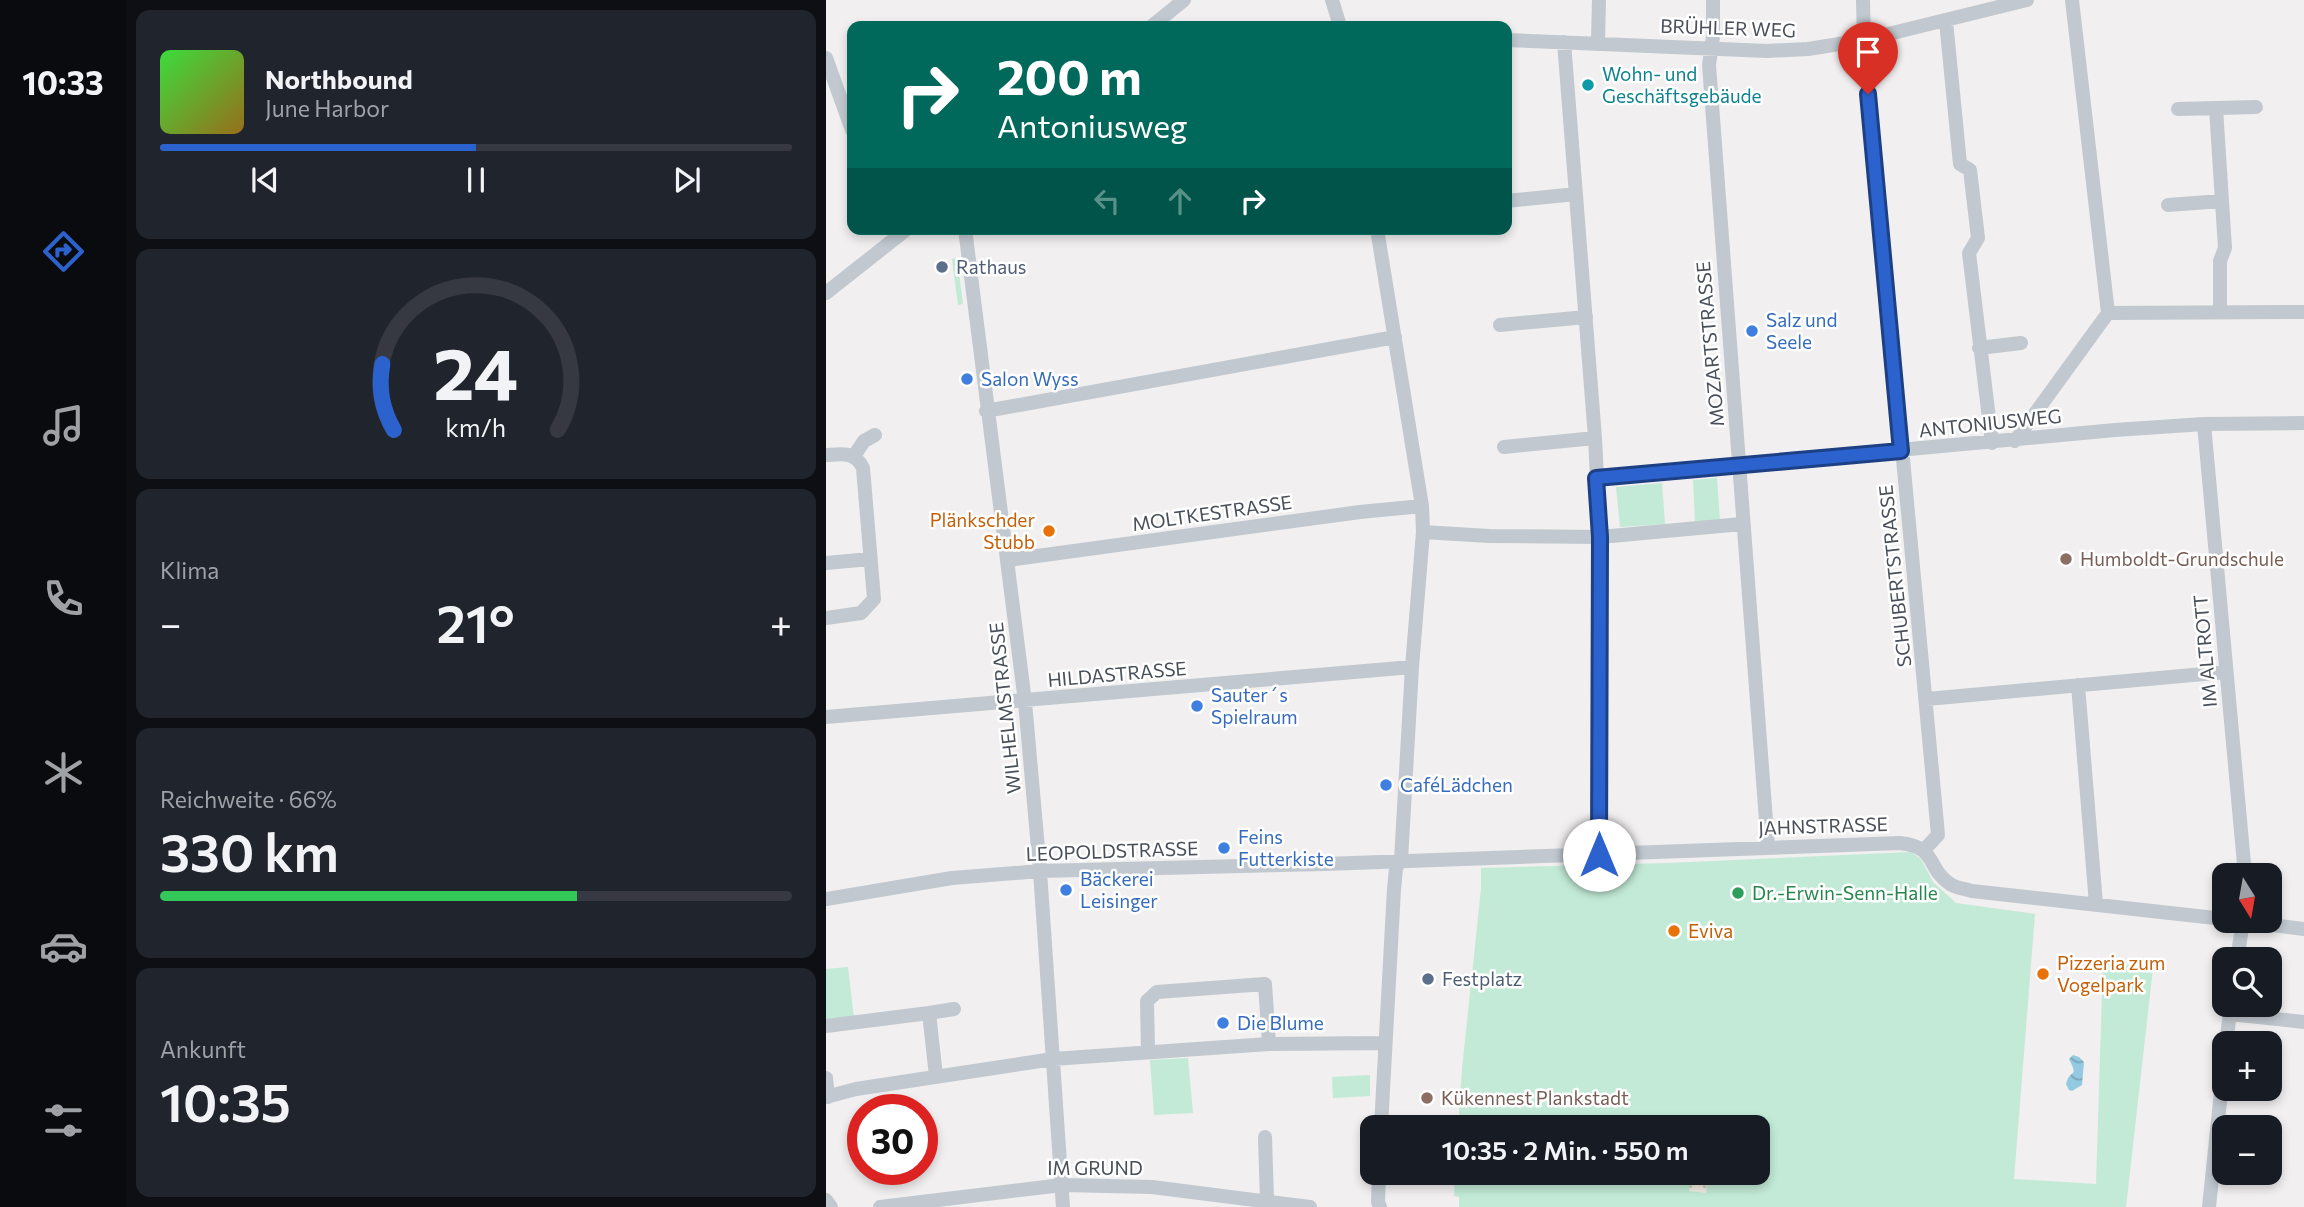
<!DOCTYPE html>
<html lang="de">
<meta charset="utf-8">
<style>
:root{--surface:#171b24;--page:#20242c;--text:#f1f3f6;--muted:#9ea1a6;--line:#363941;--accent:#2c62cd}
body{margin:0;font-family:Commissioner,sans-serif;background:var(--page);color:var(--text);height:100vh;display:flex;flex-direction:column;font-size:26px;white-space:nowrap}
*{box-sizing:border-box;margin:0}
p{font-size:23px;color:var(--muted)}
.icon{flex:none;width:38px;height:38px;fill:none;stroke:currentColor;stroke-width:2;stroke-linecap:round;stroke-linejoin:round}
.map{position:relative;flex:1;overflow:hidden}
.drawer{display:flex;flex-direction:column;gap:10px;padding:10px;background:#0d0f14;width:700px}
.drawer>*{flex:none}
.top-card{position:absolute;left:21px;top:21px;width:665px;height:214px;border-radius:14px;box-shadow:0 4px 10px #0003;background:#00695c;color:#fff;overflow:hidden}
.needle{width:46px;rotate:169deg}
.fabs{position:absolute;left:1386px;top:863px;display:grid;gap:14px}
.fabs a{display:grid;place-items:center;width:70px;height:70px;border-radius:14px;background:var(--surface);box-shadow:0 4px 10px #0003;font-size:35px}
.speed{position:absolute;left:21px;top:1094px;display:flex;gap:14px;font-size:35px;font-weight:700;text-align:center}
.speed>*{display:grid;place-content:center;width:91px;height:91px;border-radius:50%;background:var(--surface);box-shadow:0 4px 10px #0003;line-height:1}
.speed .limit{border:10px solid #d22;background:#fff;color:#111}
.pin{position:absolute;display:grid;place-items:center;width:60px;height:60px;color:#fff;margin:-72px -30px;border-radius:50% 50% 50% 0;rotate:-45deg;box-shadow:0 0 7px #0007}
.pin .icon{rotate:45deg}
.me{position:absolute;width:77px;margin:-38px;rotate:0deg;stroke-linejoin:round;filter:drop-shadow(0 0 5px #0008)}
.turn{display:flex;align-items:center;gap:24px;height:147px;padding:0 35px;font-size:32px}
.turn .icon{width:91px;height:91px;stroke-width:2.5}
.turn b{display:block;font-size:49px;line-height:60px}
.lanes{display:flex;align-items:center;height:66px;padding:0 35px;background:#0003;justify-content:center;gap:35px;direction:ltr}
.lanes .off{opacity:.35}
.big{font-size:52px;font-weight:600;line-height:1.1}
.drawer .tile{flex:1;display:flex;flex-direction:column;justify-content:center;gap:10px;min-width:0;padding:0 24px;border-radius:14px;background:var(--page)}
.drawer .dial{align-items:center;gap:0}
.dial svg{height:182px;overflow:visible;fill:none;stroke:var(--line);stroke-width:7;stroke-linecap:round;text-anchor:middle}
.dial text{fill:var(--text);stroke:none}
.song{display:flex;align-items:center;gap:21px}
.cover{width:84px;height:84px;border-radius:10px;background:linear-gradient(135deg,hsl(120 70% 55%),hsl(40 70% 35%))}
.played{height:7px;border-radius:4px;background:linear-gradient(90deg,var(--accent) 50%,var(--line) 50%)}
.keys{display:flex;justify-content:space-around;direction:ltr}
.heat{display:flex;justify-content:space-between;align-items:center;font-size:38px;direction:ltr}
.charge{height:10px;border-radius:5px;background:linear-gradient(90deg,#34c759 66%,var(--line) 0)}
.trip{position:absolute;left:534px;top:1115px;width:410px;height:70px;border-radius:14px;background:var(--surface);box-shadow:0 4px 10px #0003;font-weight:600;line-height:70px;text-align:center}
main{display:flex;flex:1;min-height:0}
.tab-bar{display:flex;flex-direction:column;width:126px;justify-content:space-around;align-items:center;background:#090b0e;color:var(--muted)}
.tab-bar .icon{width:49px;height:49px}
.tab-bar .on{color:var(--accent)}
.tab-bar b{font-size:32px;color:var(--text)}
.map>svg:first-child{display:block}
.green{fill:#c2ead6}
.sand{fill:url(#sand-dots)}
.water{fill:url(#water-waves)}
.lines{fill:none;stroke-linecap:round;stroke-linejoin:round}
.minor{stroke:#c1c8cf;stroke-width:14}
.route-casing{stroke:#1d4085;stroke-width:18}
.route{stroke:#2c62cd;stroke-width:12}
.culture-dot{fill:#0f9aa8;stroke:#fff;stroke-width:2.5}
.service-dot{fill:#5c6f8a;stroke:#fff;stroke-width:2.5}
.shop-dot{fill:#3f7fe0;stroke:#fff;stroke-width:2.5}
.food-dot{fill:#e8710a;stroke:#fff;stroke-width:2.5}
.education-dot{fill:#8d6e63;stroke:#fff;stroke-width:2.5}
.leisure-dot{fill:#2e9e5b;stroke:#fff;stroke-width:2.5}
.labels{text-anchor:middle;stroke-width:5;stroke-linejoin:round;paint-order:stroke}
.street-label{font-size:19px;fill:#49505a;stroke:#fff}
.culture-label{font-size:19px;fill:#0d838f;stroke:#fff;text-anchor:start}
.service-label{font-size:19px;fill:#4e5e75;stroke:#fff;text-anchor:start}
.shop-label{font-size:19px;fill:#366cbe;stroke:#fff;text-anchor:start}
.food-label{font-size:19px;fill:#c56008;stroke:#fff;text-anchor:start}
.education-label{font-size:19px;fill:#785e54;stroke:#fff;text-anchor:start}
.leisure-label{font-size:19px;fill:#27864d;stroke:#fff;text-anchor:start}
</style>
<main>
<nav class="tab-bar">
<b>10:33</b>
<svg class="icon on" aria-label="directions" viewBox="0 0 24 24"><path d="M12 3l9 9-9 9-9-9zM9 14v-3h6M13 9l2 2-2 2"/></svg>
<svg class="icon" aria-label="music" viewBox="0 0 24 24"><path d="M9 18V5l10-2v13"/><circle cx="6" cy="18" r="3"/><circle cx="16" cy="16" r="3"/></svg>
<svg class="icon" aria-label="phone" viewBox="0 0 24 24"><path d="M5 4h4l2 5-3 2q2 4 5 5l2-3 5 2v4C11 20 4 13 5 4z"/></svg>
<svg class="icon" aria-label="climate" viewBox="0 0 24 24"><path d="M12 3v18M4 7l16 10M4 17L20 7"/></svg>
<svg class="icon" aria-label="car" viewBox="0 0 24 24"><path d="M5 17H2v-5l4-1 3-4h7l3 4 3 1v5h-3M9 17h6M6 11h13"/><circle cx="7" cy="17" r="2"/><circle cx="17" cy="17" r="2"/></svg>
<svg class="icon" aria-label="filters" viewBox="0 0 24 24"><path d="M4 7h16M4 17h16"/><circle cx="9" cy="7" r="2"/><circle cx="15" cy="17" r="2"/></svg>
</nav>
<section class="drawer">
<div class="tile">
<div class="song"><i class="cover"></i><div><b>Northbound</b><p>June Harbor</p></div></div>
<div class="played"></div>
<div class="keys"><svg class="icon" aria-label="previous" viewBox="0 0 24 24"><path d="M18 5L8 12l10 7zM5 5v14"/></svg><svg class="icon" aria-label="pause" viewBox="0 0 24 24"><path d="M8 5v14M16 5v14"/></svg><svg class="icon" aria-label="next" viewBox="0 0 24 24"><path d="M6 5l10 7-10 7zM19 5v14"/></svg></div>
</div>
<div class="tile dial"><svg viewBox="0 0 100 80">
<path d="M14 69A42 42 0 1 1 86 69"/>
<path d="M14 69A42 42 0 0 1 9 40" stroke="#2c62cd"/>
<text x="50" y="56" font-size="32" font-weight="700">24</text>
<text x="50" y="72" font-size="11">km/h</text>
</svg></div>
<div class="tile"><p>Klima</p>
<div class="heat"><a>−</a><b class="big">21°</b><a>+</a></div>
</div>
<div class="tile"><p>Reichweite · 66%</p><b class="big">330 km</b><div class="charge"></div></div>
<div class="tile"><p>Ankunft</p><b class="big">10:35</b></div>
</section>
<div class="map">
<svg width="1478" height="1207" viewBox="0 0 1478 1207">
<defs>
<pattern id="sand-dots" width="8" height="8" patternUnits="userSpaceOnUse" patternTransform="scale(1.75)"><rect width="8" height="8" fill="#f1ede1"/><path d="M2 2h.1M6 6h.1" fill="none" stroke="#d0cdc3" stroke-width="1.8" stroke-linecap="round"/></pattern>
<pattern id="water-waves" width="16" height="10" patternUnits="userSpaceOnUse" patternTransform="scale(1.75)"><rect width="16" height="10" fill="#93cae2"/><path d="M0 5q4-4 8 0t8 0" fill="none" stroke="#7aa6ba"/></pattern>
</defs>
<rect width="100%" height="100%" fill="#f1efef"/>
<path class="green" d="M131,258l6,46 -5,1 -6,-46z
M891,478l3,43 -25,2 -2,-43z
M836,483l3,41 -45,3 -4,-40z
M1085,852l10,7 12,23 23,21 79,11 -21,265 82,5 7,-222 50,6 -27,239h-667v-10l-5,-1 1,-23 302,-1v-45h-299l4,-58 19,-180v-21l188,-5z
M22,967l6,51 -28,3v-52z
M362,1058l5,55 -39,2 -4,-55z
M544,1075v21l-37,2 -1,-21z"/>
<path class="sand" d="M865,1178l17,2 -2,13 -17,-2z"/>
<path class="water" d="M1247,1055l6,2 5,5 -2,23 -10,6 -3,-1 -3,-6c5,-17 13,-5 3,-25z"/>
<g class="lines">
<path class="minor" d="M506,0l8,26
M887,0v37l-4,28 59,782
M1037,0l1,40 74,795 -14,15
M1246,0l36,313
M1120,21l14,143 10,6 8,68 -9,15 23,190
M326,26l32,-26
M681,40l260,11 41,-2 56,-9 163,-40
M738,42l31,396 5,99 -1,318
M772,42l1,-42
M0,58l26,72
M1390,108l9,140 -5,13v51
M1352,109l78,-2
M681,201l69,-7
M1342,205l54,-4
M139,229l60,473 15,169 23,336
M551,229l45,277 1,26 -11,135 -11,193 -5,8 -2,21 -13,238
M0,293l81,-64
M1282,313l196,-1
M674,325l86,-8
M1153,348l42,-5
M160,411l409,-74
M1378,424l41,451
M1189,441l93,-128
M678,447l91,-9
M0,455c16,-1 29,-4 37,13l11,131 -13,14 -35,5
M28,456l10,-15 11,-6
M770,478l519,-48 89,-6 100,-1
M597,532l66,4 111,1 142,-13
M182,560l352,-48 62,-6
M0,563l44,-4
M1252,685l18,219
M1101,699l299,-27
M0,717l586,-50
M0,899l126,-21 88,-7 285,-7 575,-21c38,4 26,25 50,41 6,4 15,5 22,7l252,28
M1407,920l71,9
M1411,959l6,-37
M103,1013l25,-4
M1404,1014l74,8
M0,1026l103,-13 7,63
M1400,1043l5,-37
M322,1051l-1,-50 10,-9 108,-8 4,60
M0,1078l2,19
M0,1097l30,-8 197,-30 216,-15 116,-1
M439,1137l2,64
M553,1172l-1,30 2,5
M0,1200l5,7
M54,1207l182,-22 90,2 158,20
M1383,1207l15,-144"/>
</g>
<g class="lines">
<defs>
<path id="route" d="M773,855l1,-318 -4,-59 305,-27 -33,-357"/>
</defs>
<use href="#route" class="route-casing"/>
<use href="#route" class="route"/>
</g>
<circle class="culture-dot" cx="762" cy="85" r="7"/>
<g class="service-dot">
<circle cx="116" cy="267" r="7"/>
<circle cx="602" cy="979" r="7"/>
</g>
<g class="shop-dot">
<circle cx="926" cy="331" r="7"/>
<circle cx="141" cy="379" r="7"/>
<circle cx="371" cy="706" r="7"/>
<circle cx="560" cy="785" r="7"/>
<circle cx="398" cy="848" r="7"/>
<circle cx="240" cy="890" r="7"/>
<circle cx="397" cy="1023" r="7"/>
</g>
<g class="food-dot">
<circle cx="223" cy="531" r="7"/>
<circle cx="848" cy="931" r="7"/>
<circle cx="1217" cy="974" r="7"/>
</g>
<g class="education-dot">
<circle cx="1240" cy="559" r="7"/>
<circle cx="601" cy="1098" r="7"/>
</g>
<circle class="leisure-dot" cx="912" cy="893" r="7"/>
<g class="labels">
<g class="street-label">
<text transform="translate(902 28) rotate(2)" y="7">BRÜHLER WEG</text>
<text transform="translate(884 344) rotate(-95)" y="7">MOZARTSTRASSE</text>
<text transform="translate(1164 423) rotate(-6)" y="7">ANTONIUSWEG</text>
<text transform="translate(386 513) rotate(-8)" y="7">MOLTKESTRASSE</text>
<text transform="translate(1069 576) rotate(-96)" y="7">SCHUBERTSTRASSE</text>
<text transform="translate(1379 651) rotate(-95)" y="7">IM ALTROTT</text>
<text transform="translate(291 674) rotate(-5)" y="7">HILDASTRASSE</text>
<text transform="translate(179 708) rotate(-96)" y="7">WILHELMSTRASSE</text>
<text transform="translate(997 826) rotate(-2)" y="7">JAHNSTRASSE</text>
<text transform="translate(286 851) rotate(-2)" y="7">LEOPOLDSTRASSE</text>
<text x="269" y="1175">IM GRUND</text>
</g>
<g class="culture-label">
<text x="776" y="81">Wohn- und<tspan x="776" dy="22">Geschäftsgebäude</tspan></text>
</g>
<g class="service-label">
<text x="130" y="274">Rathaus</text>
<text x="616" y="986">Festplatz</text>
</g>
<g class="shop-label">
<text x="940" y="327">Salz und<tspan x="940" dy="22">Seele</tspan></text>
<text x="155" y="386">Salon Wyss</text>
<text x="385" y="702">Sauter´s<tspan x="385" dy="22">Spielraum</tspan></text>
<text x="574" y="792">CaféLädchen</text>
<text x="412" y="844">Feins<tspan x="412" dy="22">Futterkiste</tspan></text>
<text x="254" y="886">Bäckerei<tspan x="254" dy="22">Leisinger</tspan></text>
<text x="411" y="1030">Die Blume</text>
</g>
<g class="food-label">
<text x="209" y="527" text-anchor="end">Plänkschder<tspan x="209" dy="22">Stubb</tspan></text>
<text x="862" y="938">Eviva</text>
<text x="1231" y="970">Pizzeria zum<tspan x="1231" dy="22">Vogelpark</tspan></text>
</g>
<g class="education-label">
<text x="1254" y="566">Humboldt-Grundschule</text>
<text x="615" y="1105">Kükennest Plankstadt</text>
</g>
<g class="leisure-label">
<text x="926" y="900">Dr.-Erwin-Senn-Halle</text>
</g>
</g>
</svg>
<div class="fabs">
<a><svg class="needle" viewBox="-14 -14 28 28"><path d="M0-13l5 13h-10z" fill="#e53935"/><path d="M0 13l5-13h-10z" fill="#9ea1a6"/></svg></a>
<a><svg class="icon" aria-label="search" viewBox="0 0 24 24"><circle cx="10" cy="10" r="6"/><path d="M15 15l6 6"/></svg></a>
<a>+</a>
<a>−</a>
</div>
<div class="speed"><div class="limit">30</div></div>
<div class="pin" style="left:1042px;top:94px;background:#d93025"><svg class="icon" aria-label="arrive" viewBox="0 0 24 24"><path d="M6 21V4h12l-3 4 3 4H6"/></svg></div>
<svg class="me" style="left:773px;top:855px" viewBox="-20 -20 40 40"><circle r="19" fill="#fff"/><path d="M0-13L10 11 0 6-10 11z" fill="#2c62cd"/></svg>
<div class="trip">10:35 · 2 Min. · 550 m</div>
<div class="top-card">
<div class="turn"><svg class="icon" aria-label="right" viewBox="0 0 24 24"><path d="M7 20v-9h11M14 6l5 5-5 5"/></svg><div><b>200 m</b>Antoniusweg</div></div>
<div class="lanes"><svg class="icon off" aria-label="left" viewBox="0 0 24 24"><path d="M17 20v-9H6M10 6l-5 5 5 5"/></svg><svg class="icon off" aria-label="ahead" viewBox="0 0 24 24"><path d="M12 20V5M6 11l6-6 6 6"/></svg><svg class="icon" aria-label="right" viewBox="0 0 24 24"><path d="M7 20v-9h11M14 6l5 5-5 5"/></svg></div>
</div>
</div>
</main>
